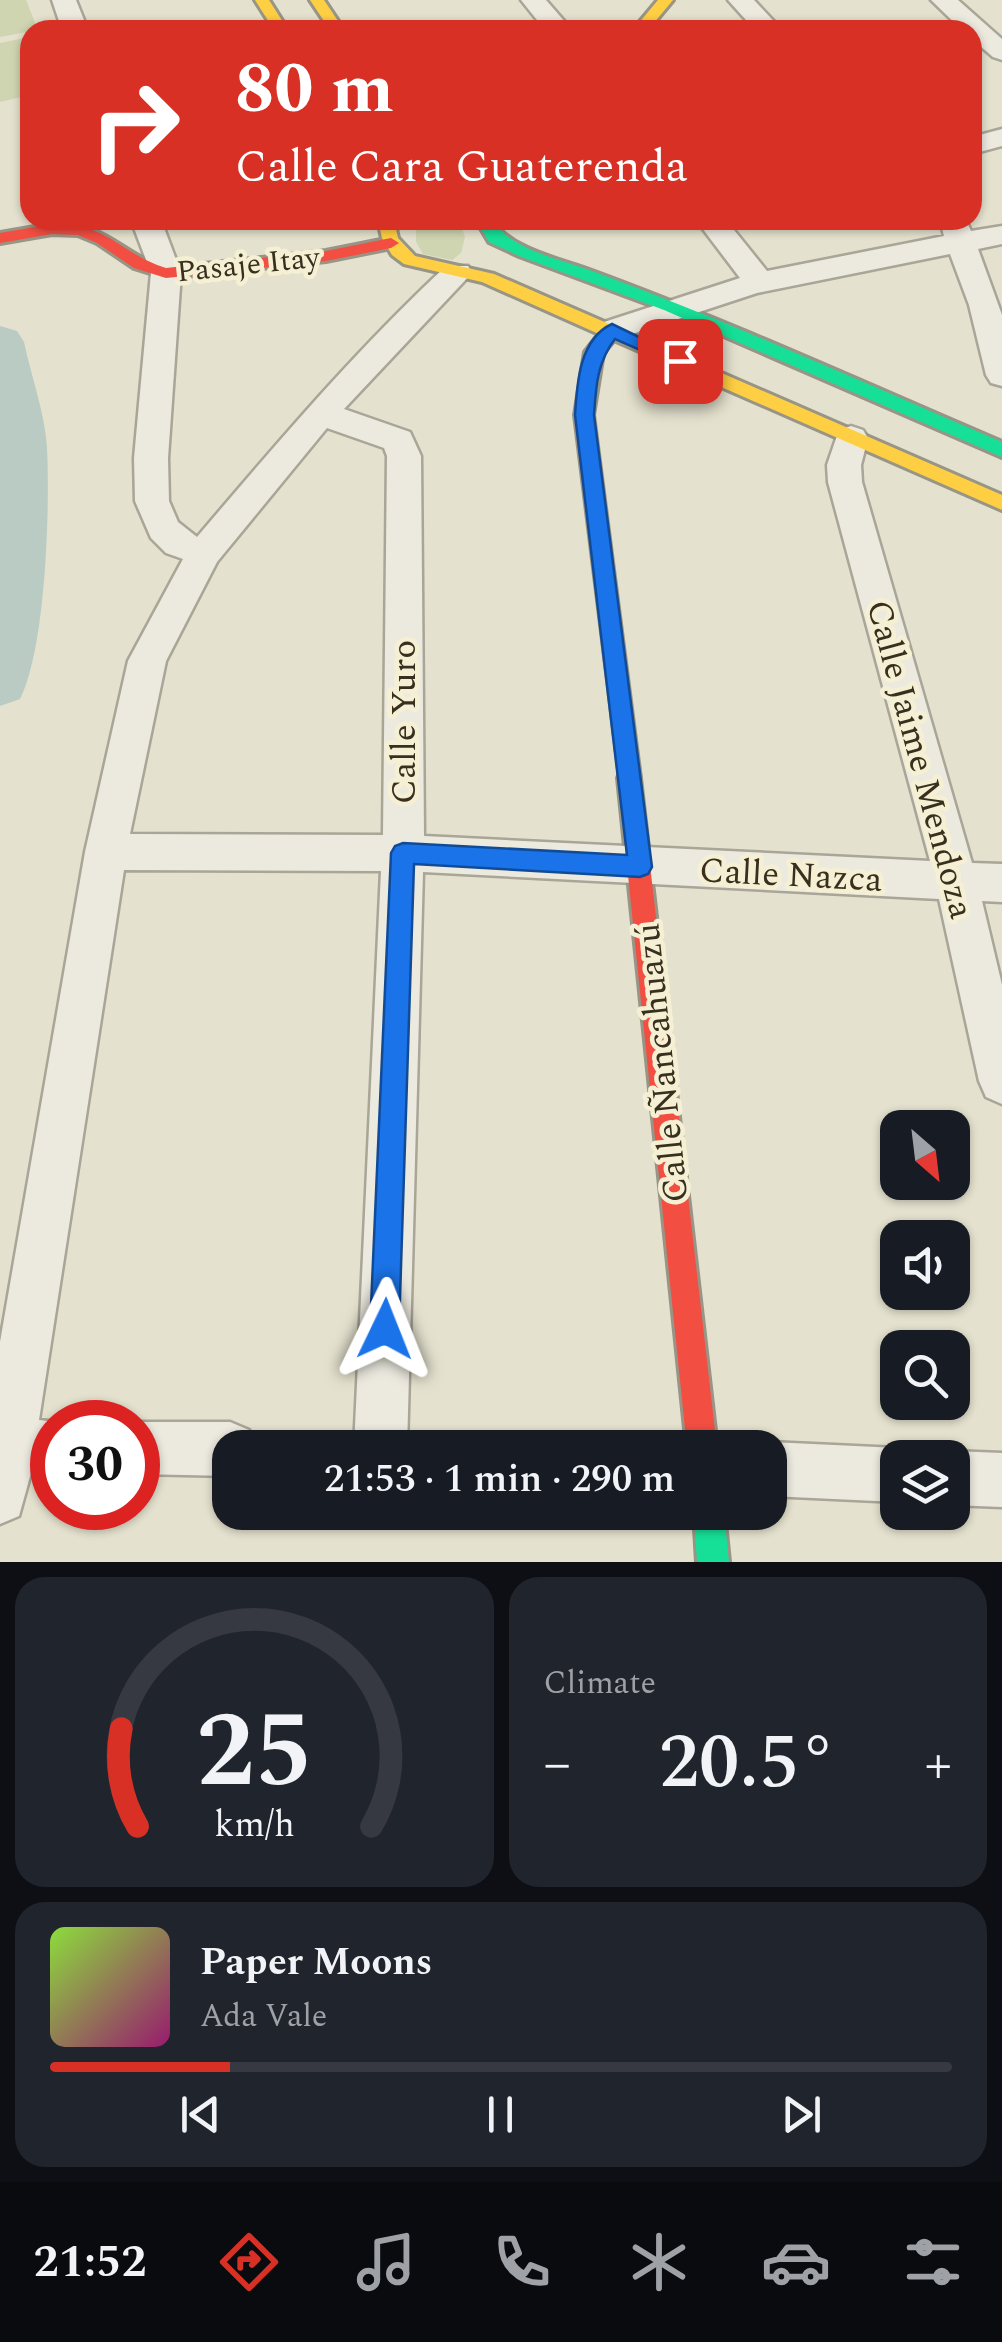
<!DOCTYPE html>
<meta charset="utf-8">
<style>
:root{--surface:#171b24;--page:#20242c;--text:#f1f3f6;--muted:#9ea1a6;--line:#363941;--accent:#d93025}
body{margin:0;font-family:Spectral,serif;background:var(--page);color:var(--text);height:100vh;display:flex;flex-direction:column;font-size:38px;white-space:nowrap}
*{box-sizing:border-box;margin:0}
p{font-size:32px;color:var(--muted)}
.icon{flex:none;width:55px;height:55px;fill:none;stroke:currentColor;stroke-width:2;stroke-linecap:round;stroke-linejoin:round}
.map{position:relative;height:1562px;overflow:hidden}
.drawer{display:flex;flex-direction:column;gap:15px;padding:15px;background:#0d0f14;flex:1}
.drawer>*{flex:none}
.top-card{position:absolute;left:20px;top:20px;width:962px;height:210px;border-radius:30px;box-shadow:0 2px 8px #0004;background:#d93025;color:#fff;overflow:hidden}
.needle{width:65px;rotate:152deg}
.controls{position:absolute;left:880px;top:1110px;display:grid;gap:20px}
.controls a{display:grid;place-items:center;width:90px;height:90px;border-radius:20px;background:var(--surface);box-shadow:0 2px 8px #0004;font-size:50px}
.speed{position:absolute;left:30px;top:1400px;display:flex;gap:20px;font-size:50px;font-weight:700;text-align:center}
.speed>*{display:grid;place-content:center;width:130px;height:130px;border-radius:50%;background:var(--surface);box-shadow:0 2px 8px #0004;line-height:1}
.speed .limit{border:15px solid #d22;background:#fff;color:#111}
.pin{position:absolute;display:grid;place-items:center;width:85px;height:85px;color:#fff;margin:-42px;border-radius:20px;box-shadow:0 5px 15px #0006}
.me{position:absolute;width:110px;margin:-55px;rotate:2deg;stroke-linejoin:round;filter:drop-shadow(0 0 8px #0008)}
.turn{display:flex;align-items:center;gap:35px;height:210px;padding:0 50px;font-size:45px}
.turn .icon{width:130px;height:130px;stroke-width:2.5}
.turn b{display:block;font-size:70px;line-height:85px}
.big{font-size:75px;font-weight:600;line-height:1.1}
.drawer .tile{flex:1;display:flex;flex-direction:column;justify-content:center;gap:15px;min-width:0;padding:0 35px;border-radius:30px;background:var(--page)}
.drawer .dial{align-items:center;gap:0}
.dial svg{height:260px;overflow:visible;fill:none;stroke:var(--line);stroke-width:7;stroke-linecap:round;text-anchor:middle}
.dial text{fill:var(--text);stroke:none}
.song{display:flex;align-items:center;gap:30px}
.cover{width:120px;height:120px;border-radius:15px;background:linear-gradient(135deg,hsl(90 70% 55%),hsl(320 70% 35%))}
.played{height:10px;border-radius:5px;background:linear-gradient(90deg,var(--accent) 20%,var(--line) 20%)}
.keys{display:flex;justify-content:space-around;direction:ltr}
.heat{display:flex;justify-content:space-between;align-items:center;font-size:55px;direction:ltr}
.drawer .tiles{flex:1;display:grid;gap:15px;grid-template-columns:1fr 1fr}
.tile:last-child{grid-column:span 2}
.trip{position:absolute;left:212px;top:1430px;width:575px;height:100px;border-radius:30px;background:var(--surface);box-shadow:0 2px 8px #0004;font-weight:600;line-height:100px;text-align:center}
.tab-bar{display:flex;height:160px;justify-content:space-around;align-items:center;background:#090b0e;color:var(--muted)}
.tab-bar .icon{width:70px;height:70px}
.tab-bar .selected{color:var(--accent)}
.tab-bar b{font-size:45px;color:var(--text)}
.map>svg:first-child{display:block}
.green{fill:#cfd5b0}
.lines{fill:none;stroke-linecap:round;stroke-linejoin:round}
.river{fill:#b9cbc2;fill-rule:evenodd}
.street-casing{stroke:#a9a597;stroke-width:5}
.fast-casing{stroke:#999586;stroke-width:6}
.slow-casing{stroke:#999586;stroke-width:6}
.jam-casing{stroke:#999586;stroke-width:6}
.street{fill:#eceadf;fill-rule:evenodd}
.fast{fill:#16e098;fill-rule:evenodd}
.slow{fill:#ffcf43;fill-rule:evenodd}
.jam{fill:#f24e42;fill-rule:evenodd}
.route{fill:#1a73e8;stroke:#114b97;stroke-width:2.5}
.labels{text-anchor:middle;stroke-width:9;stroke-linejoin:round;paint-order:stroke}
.far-street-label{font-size:30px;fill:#382f1f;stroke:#f5f0d4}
.street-label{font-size:35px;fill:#382f1f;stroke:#f5f0d4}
</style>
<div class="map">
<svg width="1002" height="1562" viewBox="0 0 1002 1562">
<rect width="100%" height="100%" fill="#e4e1ce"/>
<path class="green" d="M0,0h26l12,30 -38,7z
M30,37v58l-30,7v-59z
M416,220h43l6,17 -4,16 -9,7 -29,-6 -7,-12z"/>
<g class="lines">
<path class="river" d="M0,326l17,5 7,11c7,34 21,71 23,106 3,59 -1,200 -27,251l-20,7z"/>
<defs>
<path id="street" d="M52,0h24l12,30h-26z
M521,0h25l26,30h-27z
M728,0h26l28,30h-27z
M931,0h27l44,39v21l-9,-3 -21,-18v-9h-10z
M1002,129v17l-30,8v-17z
M131,220h30l20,53 -13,185 1,43 9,21 19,15c80,-94 159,-187 249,-271h22l4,7 -128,136 66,23 11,24 3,380 506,25 -102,-379 -1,-17 12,-35 12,-4 12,4 5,8 -7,27 1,17 110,381 30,1v38l-20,-1 20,84v119l-16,-7 -7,-16 -40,-182 -516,-27 -16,576h-53l27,-577 -257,-1 -85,550 18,2h-5v51h-21l-12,43 -19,8v-182l85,-490 43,-191 55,-102 -17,-6 -15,-15 -16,-37 -1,-43 17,-185zM327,428l57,20 3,8 -4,379 -253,-1 36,-173 51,-99z
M696,220h30l41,51 177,-35 -4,-16h26l5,11 31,-5v18l-24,5 24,66v71l-11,-3 -5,-8 -17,-70 -19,-51 -193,39 -134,44 -11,3 -11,-3 -5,-7 5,-7 139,-45z
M136,1422h94l19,8 7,18h-26v28l-92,-2z
M770,1442l128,6 20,10h-20v44l-128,-6v-48h-13z
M952,1451l50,2v54l-50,-2v-47h-15z"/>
<path id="fast" d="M476,220h16c19,30 68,39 100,51 139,51 274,113 410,171v15l-338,-147 -145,-54 -30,-14z
M694,1512h30l5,50h-32z"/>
<path id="slow" d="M255,0h14l19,30h-14z
M310,0h14l20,30h-14z
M658,0h15l-25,30h-15z
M378,220h16l4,18 17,18 79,18 508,221v15l-388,-170 -11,13 -10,62 47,363 -3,7 -8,3 -8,-3 -46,-370 10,-63 14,-18 -117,-52 -78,-18 -12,-9 -10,-17z"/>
<path id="jam" d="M52,224c56,-2 68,30 114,44l160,-17 65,-13 8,5 -8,5 -65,13 -160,17 -32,-10 -37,-25 -19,-8 -26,-1 -52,9v-10z
M629,768l8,3 3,7 77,670h-30l-69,-670 3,-7z"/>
</defs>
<use href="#street" class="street-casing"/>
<use href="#fast" class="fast-casing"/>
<use href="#slow" class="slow-casing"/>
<use href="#jam" class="jam-casing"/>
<use href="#street" class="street"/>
<use href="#fast" class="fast"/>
<use href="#slow" class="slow"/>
<use href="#jam" class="jam"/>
</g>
<path class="route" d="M612,324l77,37 -2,4h-13l-59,-26c-18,23 -19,48 -21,76l58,452 -4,7 -8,3 -226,-13 -15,465 -4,10 -10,4 -10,-4 -5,-10 21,-476 4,-7 8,-3 224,12 -52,-440c2,-31 4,-76 37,-91z"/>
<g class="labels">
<g class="far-street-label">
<text transform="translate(248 264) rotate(-6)" y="10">Pasaje Itay</text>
</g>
<g class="street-label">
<text transform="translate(403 722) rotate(-90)" y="12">Calle Yuro</text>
<text transform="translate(921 759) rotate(75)" y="12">Calle Jaime Mendoza</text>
<text transform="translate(791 874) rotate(3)" y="12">Calle Nazca</text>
<text transform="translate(661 1063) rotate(-96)" y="12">Calle Ñancahuazú</text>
</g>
</g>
</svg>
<div class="controls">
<a><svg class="needle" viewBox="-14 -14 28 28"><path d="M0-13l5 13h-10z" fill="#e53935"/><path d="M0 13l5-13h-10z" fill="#9ea1a6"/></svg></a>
<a><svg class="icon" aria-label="sound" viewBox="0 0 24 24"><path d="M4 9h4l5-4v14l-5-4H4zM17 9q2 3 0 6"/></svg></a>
<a><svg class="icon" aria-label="search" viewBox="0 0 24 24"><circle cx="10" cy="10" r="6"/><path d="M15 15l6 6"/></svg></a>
<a><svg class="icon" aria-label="layers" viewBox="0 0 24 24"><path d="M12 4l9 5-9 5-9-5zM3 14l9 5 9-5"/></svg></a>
</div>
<div class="speed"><div class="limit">30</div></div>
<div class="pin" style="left:680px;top:361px;background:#d93025"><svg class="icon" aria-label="arrive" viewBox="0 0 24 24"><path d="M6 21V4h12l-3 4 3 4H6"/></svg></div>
<svg class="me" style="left:385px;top:1329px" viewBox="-20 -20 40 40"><path d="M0-17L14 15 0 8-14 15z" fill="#1a73e8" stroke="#fff" stroke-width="4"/></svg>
<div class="trip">21:53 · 1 min · 290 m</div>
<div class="top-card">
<div class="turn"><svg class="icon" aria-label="right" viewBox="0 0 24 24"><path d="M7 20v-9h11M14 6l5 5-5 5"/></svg><div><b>80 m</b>Calle Cara Guaterenda</div></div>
</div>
</div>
<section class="drawer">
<div class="tiles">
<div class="tile dial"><svg viewBox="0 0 100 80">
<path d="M14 69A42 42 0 1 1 86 69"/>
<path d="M14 69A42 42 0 0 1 9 39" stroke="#d93025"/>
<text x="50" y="56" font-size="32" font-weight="700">25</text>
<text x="50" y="72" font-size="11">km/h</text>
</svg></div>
<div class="tile"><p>Climate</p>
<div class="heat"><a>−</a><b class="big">20.5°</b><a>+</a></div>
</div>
<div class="tile">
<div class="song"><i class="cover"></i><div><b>Paper Moons</b><p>Ada Vale</p></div></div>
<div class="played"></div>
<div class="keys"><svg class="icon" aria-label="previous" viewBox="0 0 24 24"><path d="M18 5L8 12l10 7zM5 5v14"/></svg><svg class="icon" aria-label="pause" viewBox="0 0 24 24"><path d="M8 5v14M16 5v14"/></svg><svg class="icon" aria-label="next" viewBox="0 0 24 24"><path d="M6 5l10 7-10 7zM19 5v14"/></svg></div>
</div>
</div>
</section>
<nav class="tab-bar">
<b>21:52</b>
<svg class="icon selected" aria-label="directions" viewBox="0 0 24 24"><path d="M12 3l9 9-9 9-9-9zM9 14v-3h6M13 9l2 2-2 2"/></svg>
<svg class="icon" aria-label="music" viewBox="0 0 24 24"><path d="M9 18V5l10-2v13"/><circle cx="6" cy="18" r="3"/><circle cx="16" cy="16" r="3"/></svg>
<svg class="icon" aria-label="phone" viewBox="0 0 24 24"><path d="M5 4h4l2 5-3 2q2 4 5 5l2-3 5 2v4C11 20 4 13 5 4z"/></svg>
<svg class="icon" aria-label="climate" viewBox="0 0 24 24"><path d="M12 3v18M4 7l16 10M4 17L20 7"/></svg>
<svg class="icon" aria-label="car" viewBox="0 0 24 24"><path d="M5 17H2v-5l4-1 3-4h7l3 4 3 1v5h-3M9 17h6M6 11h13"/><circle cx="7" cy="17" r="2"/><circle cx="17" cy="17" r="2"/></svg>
<svg class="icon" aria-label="filters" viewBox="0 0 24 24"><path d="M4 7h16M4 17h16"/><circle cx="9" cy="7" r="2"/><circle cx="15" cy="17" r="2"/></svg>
</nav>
